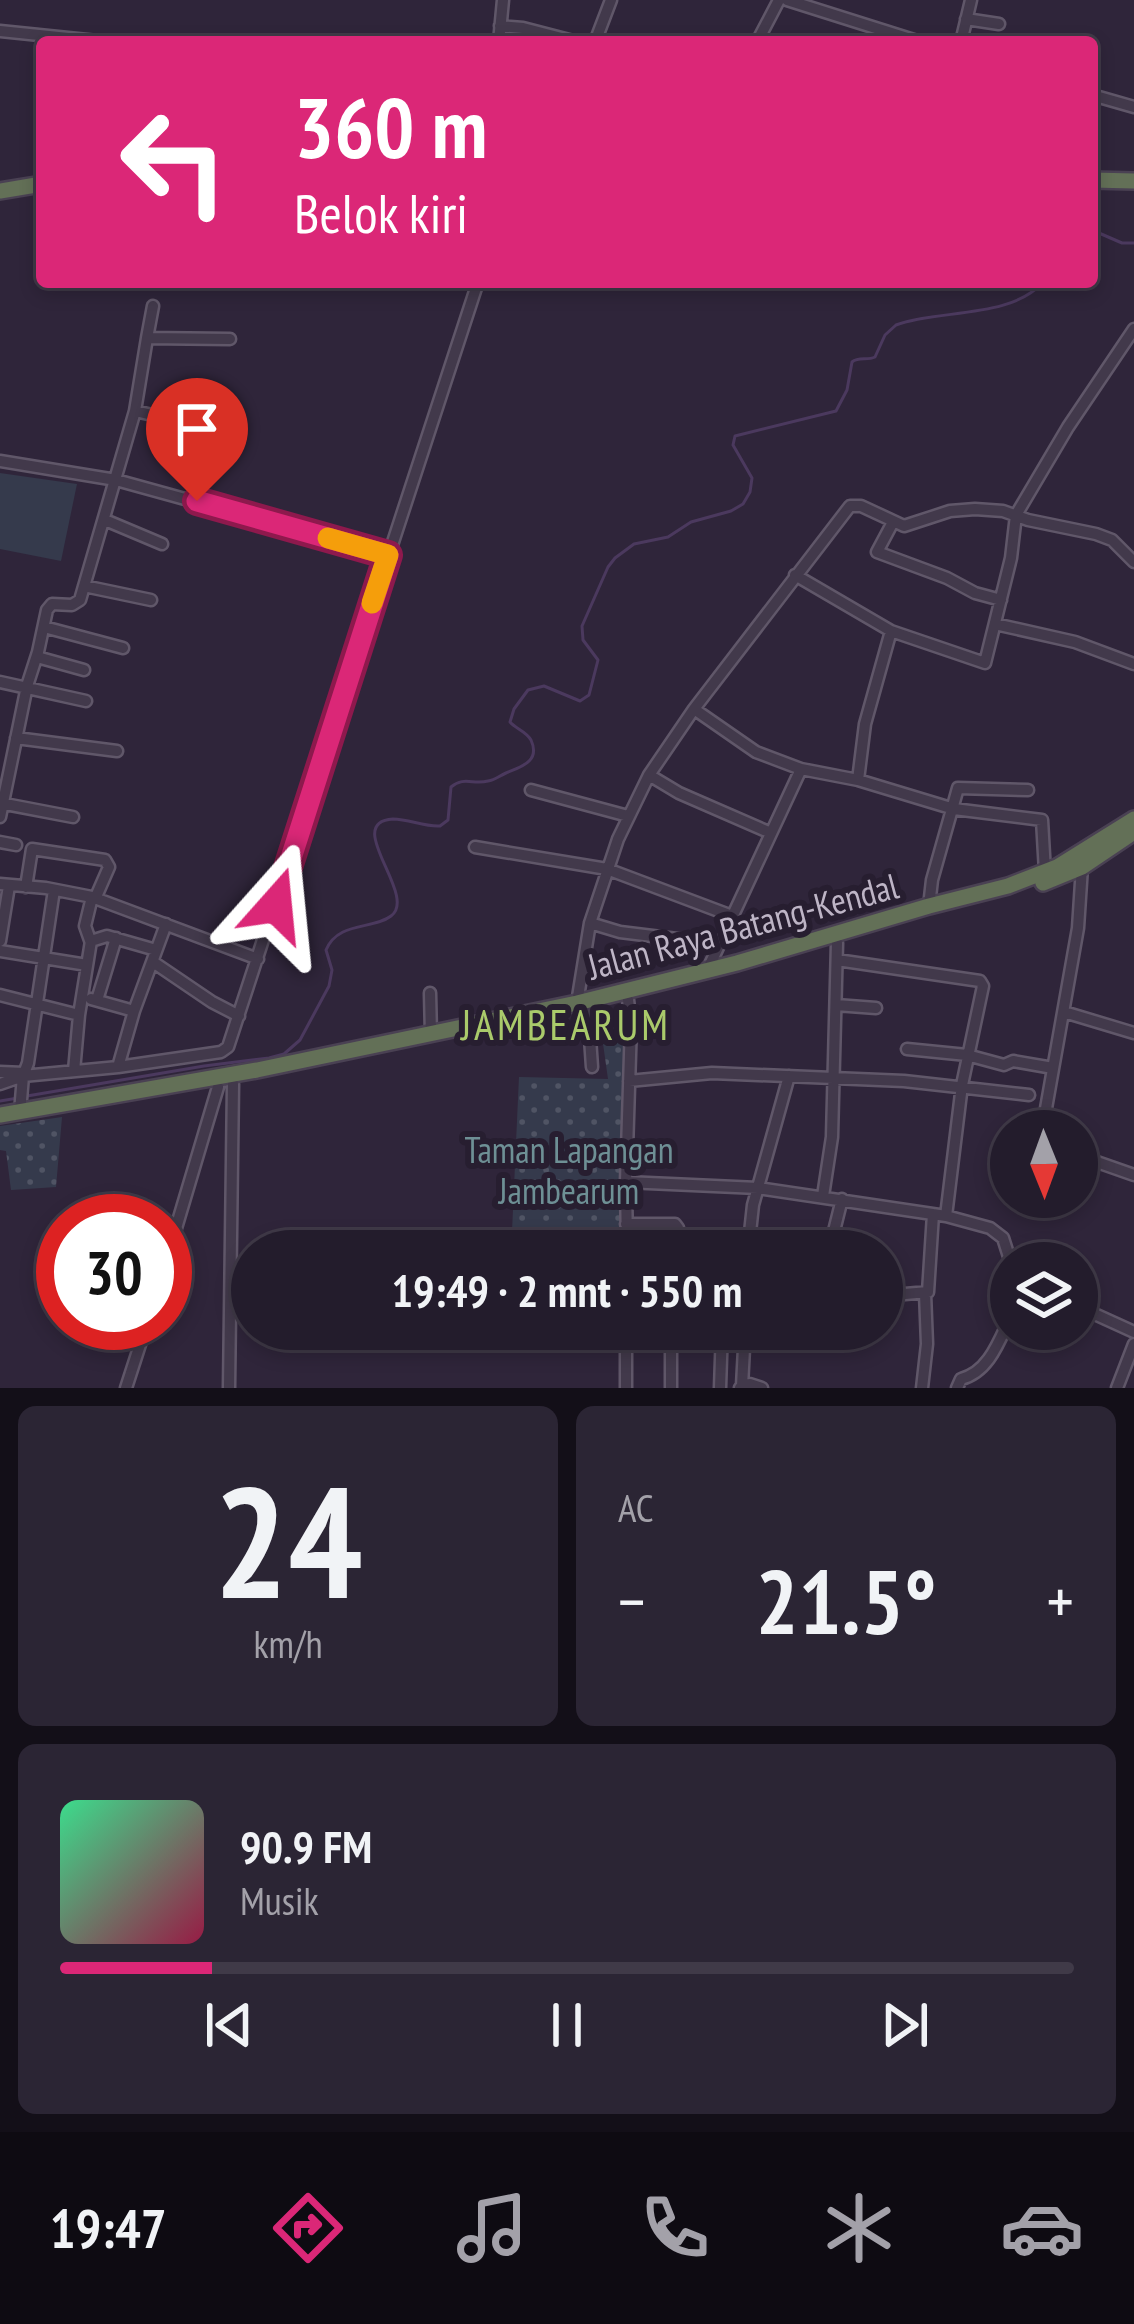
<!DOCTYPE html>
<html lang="id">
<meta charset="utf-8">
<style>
:root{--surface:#231c2c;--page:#2b2534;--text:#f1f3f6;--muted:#a3a1a9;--line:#403a48;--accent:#db2777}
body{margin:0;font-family:"PT Sans Narrow",sans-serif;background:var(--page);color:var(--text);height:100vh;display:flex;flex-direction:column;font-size:45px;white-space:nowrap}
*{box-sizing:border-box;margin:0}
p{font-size:39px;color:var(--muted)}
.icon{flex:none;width:66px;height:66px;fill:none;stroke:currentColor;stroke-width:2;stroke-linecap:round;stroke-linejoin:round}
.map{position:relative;height:1388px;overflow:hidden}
.panel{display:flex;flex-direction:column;gap:18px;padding:18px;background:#130f18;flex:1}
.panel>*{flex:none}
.top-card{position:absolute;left:36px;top:36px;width:1062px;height:252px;border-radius:12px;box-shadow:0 6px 18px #0003,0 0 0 3px var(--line);background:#db2777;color:#fff;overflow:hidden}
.needle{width:78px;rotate:179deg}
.buttons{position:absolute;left:990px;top:1110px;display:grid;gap:24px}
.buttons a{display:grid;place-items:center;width:108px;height:108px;border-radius:50%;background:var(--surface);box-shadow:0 6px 18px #0003,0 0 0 3px var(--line);font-size:60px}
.speed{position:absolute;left:36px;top:1194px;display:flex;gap:24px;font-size:60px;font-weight:700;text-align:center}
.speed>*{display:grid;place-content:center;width:156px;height:156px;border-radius:50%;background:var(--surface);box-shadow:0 6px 18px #0003,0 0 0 3px var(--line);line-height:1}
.speed .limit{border:18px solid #d22;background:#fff;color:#111}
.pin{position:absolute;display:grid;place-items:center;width:102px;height:102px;color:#fff;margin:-123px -51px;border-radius:50% 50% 50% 0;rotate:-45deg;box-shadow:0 0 12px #0007}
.pin .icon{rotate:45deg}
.me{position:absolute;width:132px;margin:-66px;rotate:18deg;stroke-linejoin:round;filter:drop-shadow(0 0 9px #0008)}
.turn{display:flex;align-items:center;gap:42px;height:252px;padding:0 60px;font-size:54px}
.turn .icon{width:156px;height:156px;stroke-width:2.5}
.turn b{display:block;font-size:84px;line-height:102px}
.big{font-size:90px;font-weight:700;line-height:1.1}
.panel .card{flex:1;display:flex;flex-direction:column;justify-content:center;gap:18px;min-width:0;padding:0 42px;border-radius:18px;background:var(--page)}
.panel .dial{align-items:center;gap:0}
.dial b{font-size:156px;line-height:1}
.song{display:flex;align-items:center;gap:36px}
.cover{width:144px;height:144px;border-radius:18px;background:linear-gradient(135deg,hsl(150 70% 55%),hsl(340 70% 35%))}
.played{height:12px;border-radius:6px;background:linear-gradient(90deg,var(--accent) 15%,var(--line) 15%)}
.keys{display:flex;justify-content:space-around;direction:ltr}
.heat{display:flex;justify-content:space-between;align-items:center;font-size:66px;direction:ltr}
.panel .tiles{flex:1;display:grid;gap:18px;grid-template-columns:1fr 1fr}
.card:last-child{grid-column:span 2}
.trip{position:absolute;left:231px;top:1230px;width:672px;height:120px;border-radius:60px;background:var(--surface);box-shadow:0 6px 18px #0003,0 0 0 3px var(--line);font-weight:700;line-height:120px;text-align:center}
.dock{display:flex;height:192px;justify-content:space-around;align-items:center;background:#0e0b12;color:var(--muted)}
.dock .icon{width:84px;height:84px}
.dock .current{color:var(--accent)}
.dock b{font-size:54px;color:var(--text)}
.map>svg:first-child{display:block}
.park{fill:url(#park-dots)}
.garden{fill:#353a4c}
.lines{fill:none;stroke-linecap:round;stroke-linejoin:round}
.stream{stroke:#4b395e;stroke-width:3}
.minor-casing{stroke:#605769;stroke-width:15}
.highway-casing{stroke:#4a4153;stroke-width:20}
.minor{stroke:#42394b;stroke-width:10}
.highway{stroke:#637057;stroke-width:15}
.route-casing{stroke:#8e194d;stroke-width:30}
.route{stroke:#db2777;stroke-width:21}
.slow{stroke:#f59e0b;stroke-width:21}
.labels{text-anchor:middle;stroke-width:12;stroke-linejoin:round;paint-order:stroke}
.street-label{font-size:36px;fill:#beb5c6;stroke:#271e30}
.park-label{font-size:36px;fill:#6e9095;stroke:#271e30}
.quarter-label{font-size:42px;letter-spacing:3px;fill:#aaca6b;stroke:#271e30}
</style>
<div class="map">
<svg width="1134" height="1388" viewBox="0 0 1134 1388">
<defs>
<pattern id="park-dots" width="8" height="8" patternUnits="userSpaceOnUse" patternTransform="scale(3)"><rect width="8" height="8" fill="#353a4c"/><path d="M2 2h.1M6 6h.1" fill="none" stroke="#505464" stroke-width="1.8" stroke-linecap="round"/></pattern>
</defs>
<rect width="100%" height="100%" fill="#2f253a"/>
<path class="park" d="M626,1009l-6,222 -108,1 7,-155 89,2 -9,-64z
M62,1117l-6,70 -45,3 -5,-39 -6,-1v-24z"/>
<path class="garden" d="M0,473l77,11 -16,77 -61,-12z"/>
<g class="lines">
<path class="stream" d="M1092,230l30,13h12
M27,1096l177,-30 65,-8 15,-4 16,-14 29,-54 3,-16 -6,-20c12,-29 47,-20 65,-34 28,-20 -50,-94 2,-97 16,0 31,8 47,7l8,-6 3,-33c13,-11 22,-2 37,-6 7,-1 11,-5 18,-8 14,-6 35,-11 25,-33 -5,-9 -15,-11 -21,-18l4,-13 14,-19 16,-4 36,15 9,-6 9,-35 -15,-20 -1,-14 26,-59 7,-9 19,-14 34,-7 23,-15 40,-11 12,-7 7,-12 2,-14 -19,-33 2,-9 101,-25 11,-21 5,-28c7,-6 15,-1 23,-5l10,-22 11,-10c43,-16 115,-6 147,-43
M0,1101l18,-3"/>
<defs>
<path id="minor" d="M787,0l133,42
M966,19l33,5
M500,26l23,2 54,14
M0,31l107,11
M499,42l4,-42
M595,42l16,-42
M757,42l22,-42
M961,42l10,-42
M1092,95l42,12
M147,338l6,-32
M135,411l78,18
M0,461l116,19 272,75
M105,520l57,24
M893,522l-16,30 70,26 28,15 26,7
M795,575l96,56 94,32 26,-105 5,-43 52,-88 66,-98
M84,586l67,14
M995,624l80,18 59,22
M44,627l79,21
M37,657l47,13
M0,682l86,19
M694,709l62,43 45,17 57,11 96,29 88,11 3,52
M16,738l101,13
M649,775l30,18 92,40
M858,780l7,-56 26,-93
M531,790l97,26
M0,803l73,14
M0,817l27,-131 11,-34 9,-42 5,-6 20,1 8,-5 55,-189 12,-73 83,1
M0,842l16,3
M475,847l132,22 125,47
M0,884l46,4 46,9 166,62
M26,887l6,-38 73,11 4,7 -14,32
M929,906l3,-26 26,-92 70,2
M590,923l30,9 98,12
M0,941l9,-55
M91,943l-6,-17 7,-29
M0,951l87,14
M837,960l143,21 3,5 -21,99 -16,131
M153,962l59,40 27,14
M707,971l94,-202
M430,993l1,42
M0,995l79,20
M91,999l43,12
M97,1000l19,-62
M577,1003l13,-80 28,-84 31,-64 45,-66 156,-203h11l43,20 46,-15 25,-2 28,2 25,9 68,14 16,6 22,22
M836,1005l40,3
M588,1009l4,58
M1064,1012l70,21
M907,1049l60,6 37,10 9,-4 40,7
M118,1067l16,-56 32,-87
M74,1071l5,-56 12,-74 16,-5 49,14
M0,1072l24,1
M629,1081l83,-8 192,8 125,14
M0,1084l23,-8 95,-9 103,-15 7,-5 250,-765
M20,1112l3,-36 5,-13 26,-173
M1042,1131l36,-203 4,-61
M1077,1155l57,20
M626,1182l132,6 188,28 44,12 13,10 8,25
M823,1196l9,-59 5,-194
M626,1224h49l3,4 2,16 5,5h63
M627,1251l-1,-69 5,-159 -3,-23
M748,1251l5,-46 36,-129
M829,1251l13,-52
M165,1265l53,-178
M882,1296l46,-4 5,-78
M1077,1306l57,26
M742,1386l3,-57
M126,1388l21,-65
M229,1388l4,-304
M626,1388v-59
M671,1388v-44l4,-4 11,-1v-10
M720,1388l2,-59
M740,1388l10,-4 12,4
M922,1388l5,-44 -2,-51
M957,1388l4,-9c28,-7 38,-38 50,-63
M1117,1388l17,-44"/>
<path id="highway" d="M1092,180l42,1
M0,191l42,-7
M1043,883l39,-16 52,-35
M0,1115l257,-45 320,-67 160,-40 192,-57 79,-20 49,-19 77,-48"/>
</defs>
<use href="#minor" class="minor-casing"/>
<use href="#highway" class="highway-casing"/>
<use href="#minor" class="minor"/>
<use href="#highway" class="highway"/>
</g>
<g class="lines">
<defs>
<path id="route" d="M197,501l191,54 -112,350"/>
</defs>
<use href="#route" class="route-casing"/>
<use href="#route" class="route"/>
<path class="slow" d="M328,538l60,17 -16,48"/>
</g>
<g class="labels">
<g class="street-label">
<text transform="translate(743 926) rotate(-15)" y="13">Jalan Raya Batang-Kendal</text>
</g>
<g class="park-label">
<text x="569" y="1163">Taman Lapangan<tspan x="569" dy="41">Jambearum</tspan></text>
</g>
<g class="quarter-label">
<text x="566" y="1040">JAMBEARUM</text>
</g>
</g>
</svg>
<div class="buttons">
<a><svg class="needle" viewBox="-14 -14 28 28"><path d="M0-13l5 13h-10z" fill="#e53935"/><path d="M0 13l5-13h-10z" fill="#a3a1a9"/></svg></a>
<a><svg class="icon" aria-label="layers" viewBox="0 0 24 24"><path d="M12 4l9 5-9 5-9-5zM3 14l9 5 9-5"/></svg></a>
</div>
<div class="speed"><div class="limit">30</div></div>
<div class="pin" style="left:197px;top:501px;background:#d93025"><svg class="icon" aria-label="arrive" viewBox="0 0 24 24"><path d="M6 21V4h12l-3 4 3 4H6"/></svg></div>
<svg class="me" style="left:276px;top:905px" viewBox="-20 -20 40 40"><path d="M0-17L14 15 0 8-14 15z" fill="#db2777" stroke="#fff" stroke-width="4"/></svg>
<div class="trip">19:49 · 2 mnt · 550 m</div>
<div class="top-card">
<div class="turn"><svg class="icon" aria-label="left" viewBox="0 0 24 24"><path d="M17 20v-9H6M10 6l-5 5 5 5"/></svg><div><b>360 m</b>Belok kiri</div></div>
</div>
</div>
<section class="panel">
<div class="tiles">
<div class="card dial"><b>24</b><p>km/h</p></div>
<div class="card"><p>AC</p>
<div class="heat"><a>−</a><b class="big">21.5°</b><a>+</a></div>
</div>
<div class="card">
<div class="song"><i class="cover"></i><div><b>90.9 FM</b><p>Musik</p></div></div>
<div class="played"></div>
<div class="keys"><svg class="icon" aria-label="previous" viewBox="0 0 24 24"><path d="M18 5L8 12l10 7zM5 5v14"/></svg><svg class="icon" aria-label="pause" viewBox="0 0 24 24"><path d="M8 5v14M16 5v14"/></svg><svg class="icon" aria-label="next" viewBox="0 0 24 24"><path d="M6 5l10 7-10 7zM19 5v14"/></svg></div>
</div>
</div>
</section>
<nav class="dock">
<b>19:47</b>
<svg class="icon current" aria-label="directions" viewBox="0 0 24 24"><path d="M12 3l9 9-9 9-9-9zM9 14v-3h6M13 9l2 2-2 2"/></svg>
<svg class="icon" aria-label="music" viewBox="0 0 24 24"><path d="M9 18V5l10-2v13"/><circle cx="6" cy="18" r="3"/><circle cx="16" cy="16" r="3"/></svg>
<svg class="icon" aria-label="phone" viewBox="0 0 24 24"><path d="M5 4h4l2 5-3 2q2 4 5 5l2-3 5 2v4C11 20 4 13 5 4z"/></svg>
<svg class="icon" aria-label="climate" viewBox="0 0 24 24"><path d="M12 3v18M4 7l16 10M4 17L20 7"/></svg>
<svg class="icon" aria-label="car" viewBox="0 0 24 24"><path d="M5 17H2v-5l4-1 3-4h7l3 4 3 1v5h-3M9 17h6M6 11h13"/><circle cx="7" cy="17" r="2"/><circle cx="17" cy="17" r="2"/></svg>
</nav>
